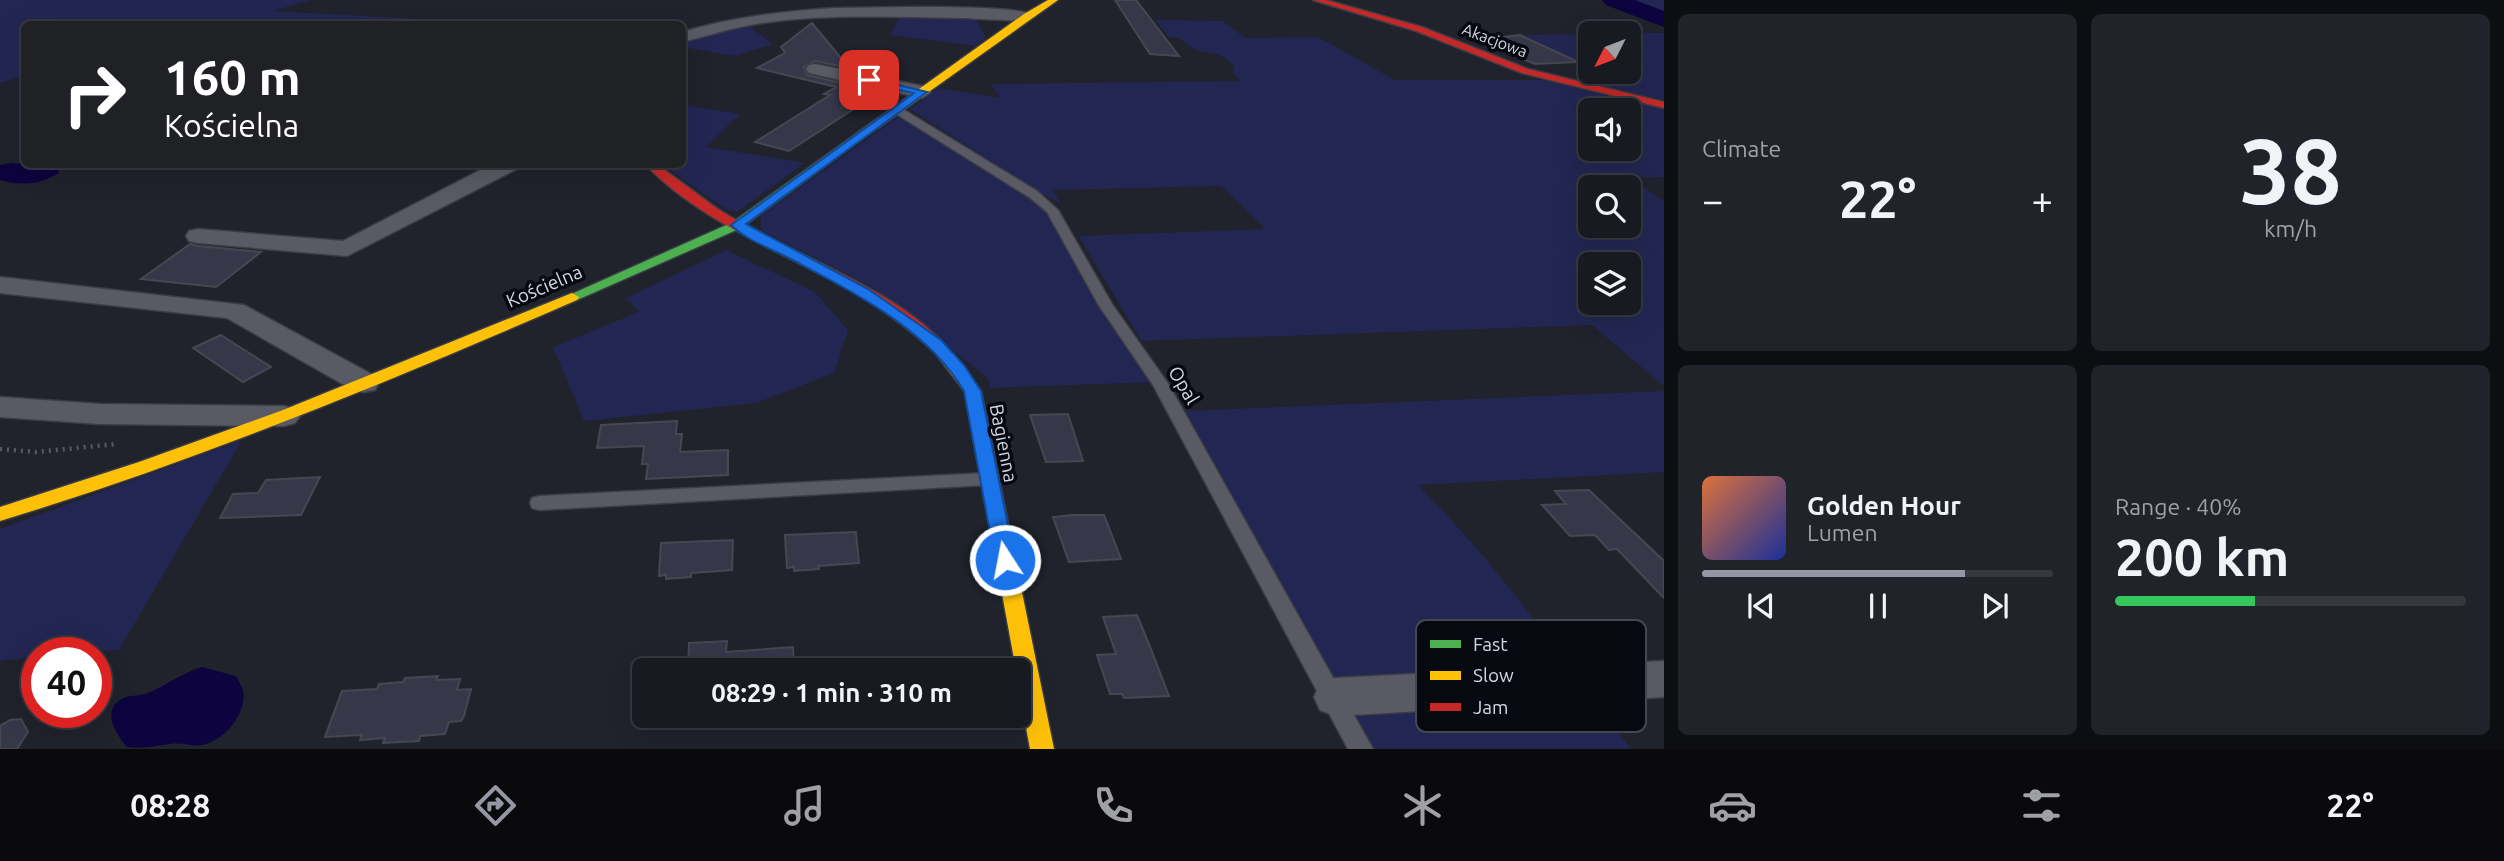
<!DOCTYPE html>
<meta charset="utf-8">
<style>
:root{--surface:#181a21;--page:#21232a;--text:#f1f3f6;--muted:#9fa1a5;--line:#36383f;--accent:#9598a4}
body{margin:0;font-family:Ubuntu,sans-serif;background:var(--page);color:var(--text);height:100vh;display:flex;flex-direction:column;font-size:26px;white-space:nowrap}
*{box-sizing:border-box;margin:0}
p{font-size:23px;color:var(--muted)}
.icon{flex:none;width:38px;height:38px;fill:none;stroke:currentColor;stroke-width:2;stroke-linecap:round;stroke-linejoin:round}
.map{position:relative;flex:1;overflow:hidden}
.side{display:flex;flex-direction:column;gap:14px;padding:14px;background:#0d0e12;width:840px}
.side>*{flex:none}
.guide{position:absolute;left:21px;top:21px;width:665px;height:147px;border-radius:10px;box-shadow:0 7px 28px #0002,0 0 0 2px var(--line);background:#202124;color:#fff;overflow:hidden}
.needle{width:46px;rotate:228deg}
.fabs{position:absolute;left:1578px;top:21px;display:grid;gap:14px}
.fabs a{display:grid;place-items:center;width:63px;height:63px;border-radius:10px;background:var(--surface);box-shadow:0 7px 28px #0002,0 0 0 2px var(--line);font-size:35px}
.speed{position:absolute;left:21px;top:637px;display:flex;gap:14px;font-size:35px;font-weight:700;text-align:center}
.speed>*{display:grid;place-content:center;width:91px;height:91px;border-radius:50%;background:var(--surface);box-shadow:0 7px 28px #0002,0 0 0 2px var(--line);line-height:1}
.speed .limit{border:10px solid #d22;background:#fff;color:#111}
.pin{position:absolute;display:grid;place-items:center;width:60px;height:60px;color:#fff;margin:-30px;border-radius:14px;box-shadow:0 4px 10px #0006}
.me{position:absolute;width:77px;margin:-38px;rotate:349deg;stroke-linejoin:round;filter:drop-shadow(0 0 5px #0008)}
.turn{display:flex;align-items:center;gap:24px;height:147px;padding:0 28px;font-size:32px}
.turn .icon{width:91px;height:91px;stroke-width:2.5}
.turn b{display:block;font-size:49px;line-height:60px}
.big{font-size:52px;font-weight:600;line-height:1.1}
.side .tile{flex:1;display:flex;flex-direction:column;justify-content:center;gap:10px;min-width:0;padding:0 24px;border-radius:10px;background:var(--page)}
.side .dial{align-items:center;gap:0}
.dial b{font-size:91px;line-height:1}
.song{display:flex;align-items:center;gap:21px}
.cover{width:84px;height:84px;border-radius:10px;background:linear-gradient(135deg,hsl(20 70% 55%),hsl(230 70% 35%))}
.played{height:7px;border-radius:4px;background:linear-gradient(90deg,var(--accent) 75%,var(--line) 75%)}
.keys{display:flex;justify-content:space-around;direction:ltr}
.heat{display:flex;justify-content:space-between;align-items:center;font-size:38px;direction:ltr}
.charge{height:10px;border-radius:5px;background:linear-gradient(90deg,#34c759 40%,var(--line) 0)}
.side .tiles{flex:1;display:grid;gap:14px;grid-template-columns:repeat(2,1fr)}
.trip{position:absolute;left:632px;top:658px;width:399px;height:70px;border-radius:10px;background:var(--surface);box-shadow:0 7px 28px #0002,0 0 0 2px var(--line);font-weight:600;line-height:70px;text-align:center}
.tabs{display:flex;height:112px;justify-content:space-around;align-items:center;background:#0a0a0d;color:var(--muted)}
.tabs .icon{width:49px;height:49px}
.tabs .active{color:var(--accent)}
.tabs b{font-size:32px;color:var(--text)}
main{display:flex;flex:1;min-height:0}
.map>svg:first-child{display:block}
.green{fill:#232652;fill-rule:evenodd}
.water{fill:#0d033e}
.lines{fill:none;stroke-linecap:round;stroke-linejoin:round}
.river{fill:#0d033e;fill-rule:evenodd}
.building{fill:#363748;stroke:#464851;stroke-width:2}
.lane-casing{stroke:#3b3d46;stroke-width:3}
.street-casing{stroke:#3b3d46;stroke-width:3}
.fast-casing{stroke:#3b3d46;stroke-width:3}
.slow-casing{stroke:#3b3d46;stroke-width:3}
.jam-casing{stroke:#3b3d46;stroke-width:3}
.path{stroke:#595a62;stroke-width:4.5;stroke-dasharray:2 5;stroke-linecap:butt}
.lane{fill:#595a63;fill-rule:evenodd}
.street{fill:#595a63;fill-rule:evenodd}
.fast{fill:#4caf50;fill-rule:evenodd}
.slow{fill:#ffc107;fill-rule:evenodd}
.jam{fill:#c62828;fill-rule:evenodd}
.route{fill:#1a73e8;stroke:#114b97;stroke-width:2}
.labels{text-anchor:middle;stroke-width:7;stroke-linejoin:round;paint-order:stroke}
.far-street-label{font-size:16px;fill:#d4d7e5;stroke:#070911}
.street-label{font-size:19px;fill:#d4d7e5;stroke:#070911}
.key{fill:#070911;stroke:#444751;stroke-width:2}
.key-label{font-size:19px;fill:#d4d7e5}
</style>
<main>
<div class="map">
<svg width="1664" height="749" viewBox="0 0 1664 749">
<rect width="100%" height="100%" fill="#20222c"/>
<path class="green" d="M0,0h311l-38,11 205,11 -2,2h-452v52l-24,7z
M1604,0h60v23z
M900,16h74l12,22 -11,8 -85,-11z
M1156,20l67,1 22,17 73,-1 77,43h149l120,29v68l-34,1 34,23v185l-72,-61 -451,16 -62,-105 187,-7 -45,-43 -168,4 7,13 -20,-10 -130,-84 28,-21 63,10 -10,-14 249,-3 -7,-8 2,-6c-21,-21 -23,-9 -42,-19 -12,-6 -9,-11 -25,-11zM1591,110h38v39h-38zM1591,187h38v39h-38zM1591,264h38v39h-38z
M748,25l25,19 -39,12 -51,-9 -1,-4 12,-6z
M1629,33h35v67l-89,-21h39l-15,-7h30z
M1591,34v34l-67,-33z
M683,105l57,9 -34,33 99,16 -68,49 -10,-2 -64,-45 19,-1z
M898,117l129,77 18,18 109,170 -164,6 -2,-10 -114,-90 -113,-58v-14z
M726,250l89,42 33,38 -14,43 -78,30 -172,18 -31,-74 86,-35 -13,-14z
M1664,391v81l-246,13c80,80 145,173 213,264h-259l-189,-338z
M242,440l-123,210 -82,3v4l-37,4v-132z"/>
<path class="water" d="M11,163l34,2 12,3 2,5c-20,12 -37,13 -59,7v-15z
M202,667l34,9c2,4 6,10 7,15 4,23 -18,49 -40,54 -10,2 -22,-3 -33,-1 -16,2 -27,5 -43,3 -13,-15 -27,-40 -1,-50 7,-2 15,-1 22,-4 19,-8 34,-20 54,-26z"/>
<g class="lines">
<path class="river" d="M1602,0h33l29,11v16l-58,-22z"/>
</g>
<path class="building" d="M1115,0h21l43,56 -29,-2z
M812,23l37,45 -34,-7 -11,6 3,8 69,16 1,3 -5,3 8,9 -17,-3 -74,48 -34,-9 75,-47 -6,-1 12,-7 -79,-19 28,-15 -4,-6z
M1520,35l58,27 -43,2 -59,-24z
M190,244l8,2 63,6 -45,35 -75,-8z
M221,335l50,32 -28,15 -50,-34z
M1068,414l15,47 -37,1 -16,-47z
M677,421l-1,13h6l-2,18 48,-2v25l-82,4 2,-15h-6l2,-18 -47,2 4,-23z
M320,477l-19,38 -81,3 13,-24 25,-1 8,-13z
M1589,490l75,71v37l-47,-49 -8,1 -14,-15 -25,1 -28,-31 24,-1 -11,-13z
M1072,515h32l17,44 -52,3 -16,-45z
M856,532l3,31 -41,3 1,3 -25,2v-4l-7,1 -2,-33z
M733,540l-1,30 -41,3v4l-25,2v-4l-7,1 2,-33z
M1137,615l15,37 17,44 -45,2 -2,-4h-12l-13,-39 19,-1 -13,-37z
M727,641l-1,11 67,-5 1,23h-106l1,-27z
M438,676l-2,4 24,-1 -3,11 14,-1 -7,27 -3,5 -12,1 -4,12 -25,2 -1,5 -36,2 2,-5 -25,2 2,-5 -37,2 17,-46 35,-2 2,-5 24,-2 2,-4z
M21,719l7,13 -11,17h-17v-23l10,-6z"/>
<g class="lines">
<defs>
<path id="lane" d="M893,108h8l136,83 21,19 54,94 57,81 204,364h-25l-195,-364 -55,-81 -51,-92 -18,-15 -136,-85z
M987,473l6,2 3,4 -3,4 -6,2 -448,25 -7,-2 -2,-5 2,-5 7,-2z"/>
<path id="street" d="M836,8c28,0 185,-5 199,8 -8,8 -59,2 -74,2 -68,-1 -137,-5 -205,6 -25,4 -49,12 -74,18v-10c51,-15 101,-21 154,-24z
M815,64l107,22 9,6 -9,6 -113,-25 -3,-4 3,-4z
M492,164h27l-2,5 -170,87 -149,-13 -9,-2 -3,-5 3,-5 9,-2 145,12z
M0,277l244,28 131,71 4,7 -4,7 -11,2 -11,-2 -126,-72 -227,-25z
M0,397l100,7 184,2 11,3 5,7 -5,7 -11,3 -184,-2 -100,-7z
M1664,661v36l-329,19 -15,-6 -6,-13 6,-13 15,-6z"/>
<path id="fast" d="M870,124l9,2 -138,102 -164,72h-10l-2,-3 168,-75z"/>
<path id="slow" d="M1048,0h10l-180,128h-8v-4l154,-110z
M572,293l7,4 -2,3c-189,82 -380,161 -577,221v-14l139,-45 144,-52z
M941,345l5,2 35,44 73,358h-24l-12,-64v-15h-2l-51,-278 -32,-42z"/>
<path id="jam" d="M1313,0h13l96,27 106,42 136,33v6l-142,-35 -106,-42z
M645,164c3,0 7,0 10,0 6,2 55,40 66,47 66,42 179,78 228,139l-3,3h-10c-25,-22 -49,-41 -77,-58 -71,-42 -156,-70 -214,-131z"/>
</defs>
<use href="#lane" class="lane-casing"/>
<use href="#street" class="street-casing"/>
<use href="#fast" class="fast-casing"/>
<use href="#slow" class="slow-casing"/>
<use href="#jam" class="jam-casing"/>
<path class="path" d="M0,449l36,3 81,-8"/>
<use href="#lane" class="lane"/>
<use href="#street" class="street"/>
<use href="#fast" class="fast"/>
<use href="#slow" class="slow"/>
<use href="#jam" class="jam"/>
</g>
<path class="route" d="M869,78l58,14 -181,132 122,65 73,51 23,25 17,26 34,169 -3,5 -7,3 -7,-3 -3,-5 -31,-169c-37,-63 -110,-98 -173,-132 -19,-10 -45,-19 -60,-34l183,-132 -49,-10v-5z"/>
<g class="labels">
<g class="far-street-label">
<text transform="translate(1495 40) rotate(21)" y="6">Akacjowa</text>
</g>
<g class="street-label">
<text transform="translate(544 286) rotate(-23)" y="7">Kościelna</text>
<text transform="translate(1184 385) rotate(59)" y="7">Opal</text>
<text transform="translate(1004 443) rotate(79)" y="7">Bagienna</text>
</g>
</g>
<rect x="1416" y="620" width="230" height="112" rx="10" class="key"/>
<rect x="1430" y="640" width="31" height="8" fill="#4caf50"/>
<rect x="1430" y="671" width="31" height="9" fill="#ffc107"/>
<rect x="1430" y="703" width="31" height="8" fill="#c62828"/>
<g class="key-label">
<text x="1473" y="651">Fast</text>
<text x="1473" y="682">Slow</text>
<text x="1473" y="714">Jam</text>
</g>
</svg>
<div class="fabs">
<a><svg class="needle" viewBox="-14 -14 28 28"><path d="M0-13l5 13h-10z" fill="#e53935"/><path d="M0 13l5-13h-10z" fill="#9fa1a5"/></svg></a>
<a><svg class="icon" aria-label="sound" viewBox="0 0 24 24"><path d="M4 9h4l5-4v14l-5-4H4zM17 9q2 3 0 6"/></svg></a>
<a><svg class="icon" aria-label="search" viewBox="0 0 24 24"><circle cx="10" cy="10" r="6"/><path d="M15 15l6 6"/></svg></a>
<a><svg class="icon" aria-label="layers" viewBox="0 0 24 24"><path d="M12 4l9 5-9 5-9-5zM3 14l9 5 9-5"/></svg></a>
</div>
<div class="speed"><div class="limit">40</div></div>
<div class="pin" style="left:869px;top:80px;background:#d93025"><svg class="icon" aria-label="arrive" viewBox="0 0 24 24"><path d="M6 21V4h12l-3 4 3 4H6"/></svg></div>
<svg class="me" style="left:1005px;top:560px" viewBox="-20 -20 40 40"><circle r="17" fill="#1a73e8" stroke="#fff" stroke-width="3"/><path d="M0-11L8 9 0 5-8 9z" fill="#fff"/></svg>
<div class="trip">08:29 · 1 min · 310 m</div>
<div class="guide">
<div class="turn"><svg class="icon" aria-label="right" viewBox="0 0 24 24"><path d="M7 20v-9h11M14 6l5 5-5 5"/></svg><div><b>160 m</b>Kościelna</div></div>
</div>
</div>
<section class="side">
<div class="tiles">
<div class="tile"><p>Climate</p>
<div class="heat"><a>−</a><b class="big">22°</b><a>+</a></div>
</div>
<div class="tile dial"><b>38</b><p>km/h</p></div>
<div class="tile">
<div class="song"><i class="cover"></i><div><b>Golden Hour</b><p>Lumen</p></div></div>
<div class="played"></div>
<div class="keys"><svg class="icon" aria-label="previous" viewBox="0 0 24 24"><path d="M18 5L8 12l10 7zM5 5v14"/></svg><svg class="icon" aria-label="pause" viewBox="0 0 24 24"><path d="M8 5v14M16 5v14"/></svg><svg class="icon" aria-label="next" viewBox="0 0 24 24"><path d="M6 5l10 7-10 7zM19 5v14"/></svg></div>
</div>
<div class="tile"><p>Range · 40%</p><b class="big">200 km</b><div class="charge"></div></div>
</div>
</section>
</main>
<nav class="tabs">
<b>08:28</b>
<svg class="icon active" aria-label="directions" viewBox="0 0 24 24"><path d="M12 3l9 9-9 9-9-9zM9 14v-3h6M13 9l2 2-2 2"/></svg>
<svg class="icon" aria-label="music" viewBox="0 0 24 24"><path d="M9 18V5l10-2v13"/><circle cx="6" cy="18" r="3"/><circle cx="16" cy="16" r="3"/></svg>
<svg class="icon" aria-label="phone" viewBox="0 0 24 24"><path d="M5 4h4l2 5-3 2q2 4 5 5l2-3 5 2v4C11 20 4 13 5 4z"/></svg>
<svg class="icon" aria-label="climate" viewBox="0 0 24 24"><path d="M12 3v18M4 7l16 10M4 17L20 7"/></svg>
<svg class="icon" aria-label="car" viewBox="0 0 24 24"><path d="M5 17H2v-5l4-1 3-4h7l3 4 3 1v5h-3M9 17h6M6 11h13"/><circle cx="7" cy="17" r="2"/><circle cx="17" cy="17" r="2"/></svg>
<svg class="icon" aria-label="filters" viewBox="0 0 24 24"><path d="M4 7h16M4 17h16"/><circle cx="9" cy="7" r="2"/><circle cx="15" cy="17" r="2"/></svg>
<b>22°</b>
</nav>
